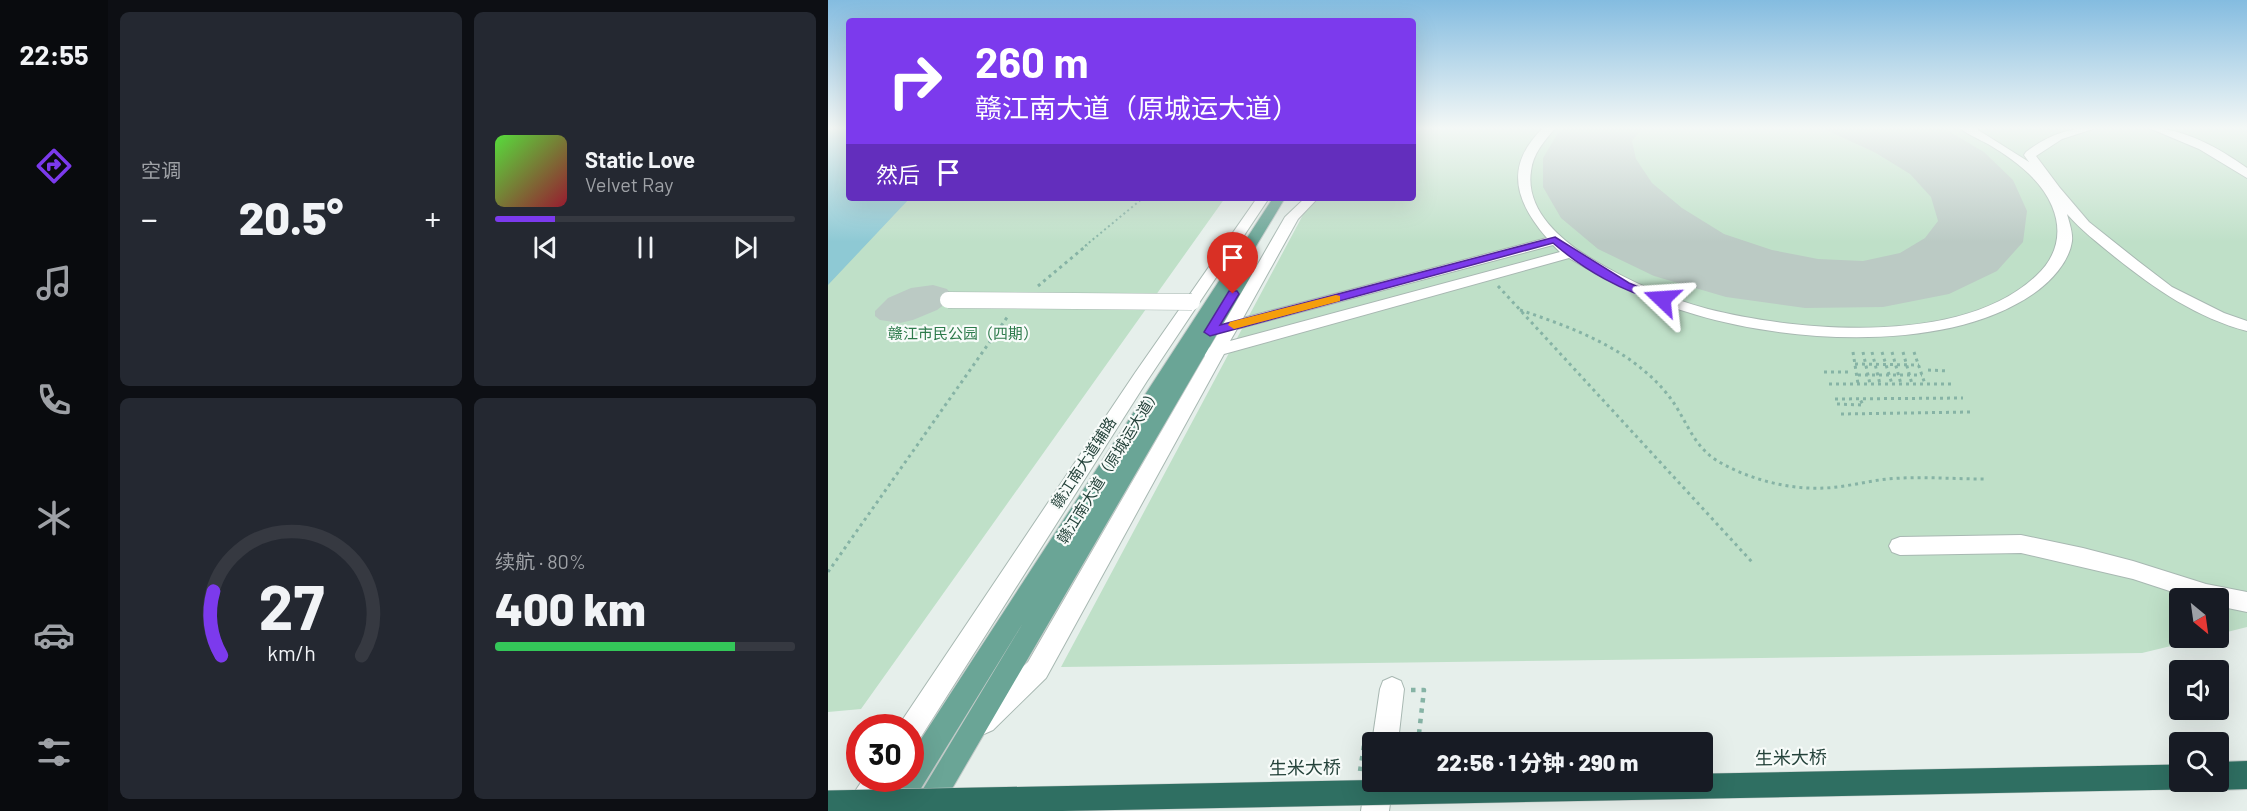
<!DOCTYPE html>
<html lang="zh">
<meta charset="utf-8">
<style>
:root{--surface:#171b24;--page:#242831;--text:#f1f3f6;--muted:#9ea1a6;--line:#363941;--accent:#7c3aed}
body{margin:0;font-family:Barlow,"Noto Sans SC",sans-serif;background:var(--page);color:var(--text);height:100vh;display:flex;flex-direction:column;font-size:22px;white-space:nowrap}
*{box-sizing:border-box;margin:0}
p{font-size:20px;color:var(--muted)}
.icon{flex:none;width:33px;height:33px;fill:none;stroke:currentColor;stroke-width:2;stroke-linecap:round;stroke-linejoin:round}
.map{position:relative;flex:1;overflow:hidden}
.drawer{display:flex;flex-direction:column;gap:12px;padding:12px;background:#0d0f14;width:720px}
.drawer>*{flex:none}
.top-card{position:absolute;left:18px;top:18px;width:570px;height:183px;border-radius:6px;box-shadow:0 6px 24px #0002;background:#7c3aed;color:#fff;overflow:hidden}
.needle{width:39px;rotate:151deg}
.controls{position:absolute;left:1341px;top:588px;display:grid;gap:12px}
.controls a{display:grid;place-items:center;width:60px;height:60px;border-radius:6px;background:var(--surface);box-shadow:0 6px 24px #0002;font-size:30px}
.speed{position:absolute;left:18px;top:714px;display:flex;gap:12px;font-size:30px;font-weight:700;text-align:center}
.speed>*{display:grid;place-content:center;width:78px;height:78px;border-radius:50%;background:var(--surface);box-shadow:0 6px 24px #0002;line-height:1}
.speed .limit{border:9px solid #d22;background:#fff;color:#111}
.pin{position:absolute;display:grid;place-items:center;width:51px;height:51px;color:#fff;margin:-62px -26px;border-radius:50% 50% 50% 0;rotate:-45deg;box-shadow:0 0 6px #0007}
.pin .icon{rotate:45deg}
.me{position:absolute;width:66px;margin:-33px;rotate:290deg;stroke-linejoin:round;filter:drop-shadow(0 0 4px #0008)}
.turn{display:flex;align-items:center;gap:21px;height:126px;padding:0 30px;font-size:27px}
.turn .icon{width:78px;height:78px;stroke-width:2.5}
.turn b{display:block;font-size:42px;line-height:51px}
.then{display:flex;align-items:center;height:57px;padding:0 30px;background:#0003;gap:12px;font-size:22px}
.big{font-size:45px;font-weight:800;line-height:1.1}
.drawer .widget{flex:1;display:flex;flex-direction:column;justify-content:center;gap:9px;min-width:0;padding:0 21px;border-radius:9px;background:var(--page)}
.drawer .dial{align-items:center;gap:0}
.dial svg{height:156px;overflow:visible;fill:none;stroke:var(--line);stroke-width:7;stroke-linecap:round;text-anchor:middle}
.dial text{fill:var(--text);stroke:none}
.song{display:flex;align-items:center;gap:18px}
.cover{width:72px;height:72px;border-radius:9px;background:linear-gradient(135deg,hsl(110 70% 55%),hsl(350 70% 35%))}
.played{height:6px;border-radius:3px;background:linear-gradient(90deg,var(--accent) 20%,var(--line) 20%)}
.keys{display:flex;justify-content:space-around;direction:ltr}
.heat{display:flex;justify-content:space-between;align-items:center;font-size:33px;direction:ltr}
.charge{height:9px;border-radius:4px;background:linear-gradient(90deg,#34c759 80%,var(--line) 0)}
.drawer .tiles{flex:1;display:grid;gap:12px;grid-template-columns:repeat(2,1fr)}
.trip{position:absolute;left:534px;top:732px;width:351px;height:60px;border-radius:6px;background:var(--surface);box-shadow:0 6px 24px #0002;font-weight:800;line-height:60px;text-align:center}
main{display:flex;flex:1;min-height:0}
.tab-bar{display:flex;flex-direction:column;width:108px;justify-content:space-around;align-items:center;background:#090b0e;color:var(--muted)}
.tab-bar .icon{width:42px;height:42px}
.tab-bar .active{color:var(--accent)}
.tab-bar b{font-size:27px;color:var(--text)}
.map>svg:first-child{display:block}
.green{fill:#bfe0c8}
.water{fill:#8ec9d4}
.building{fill:#bbcac4}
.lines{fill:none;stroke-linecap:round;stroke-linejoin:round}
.minor-casing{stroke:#a8b8b2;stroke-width:2}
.major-casing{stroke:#c2cac8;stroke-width:2}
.highway-casing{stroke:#c2cac8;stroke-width:2}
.path-far2{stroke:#86b3a5;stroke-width:2;stroke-dasharray:2 3;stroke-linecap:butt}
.path-far1{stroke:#86b3a5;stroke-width:3;stroke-dasharray:3 4;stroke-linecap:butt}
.path{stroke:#86b3a5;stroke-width:4.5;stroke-dasharray:4.5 6;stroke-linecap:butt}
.minor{fill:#fff;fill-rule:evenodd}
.major{fill:#6aa596;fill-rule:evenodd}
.highway{fill:#2f6f62;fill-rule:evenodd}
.minor-bridge-casing{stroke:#a8b8b2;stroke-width:17;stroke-linecap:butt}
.highway-bridge-casing{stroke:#c2cac8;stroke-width:26;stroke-linecap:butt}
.path-bridge{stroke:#86b3a5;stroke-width:3;stroke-dasharray:3 4;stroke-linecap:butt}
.minor-bridge{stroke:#fff;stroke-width:16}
.highway-bridge{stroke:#2f6f62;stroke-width:25}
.route{fill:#7c3aed;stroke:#51269a;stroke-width:1.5}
.slow{fill:#f59e0b}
.labels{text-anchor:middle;stroke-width:4.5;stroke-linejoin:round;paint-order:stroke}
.park-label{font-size:15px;fill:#2d7a4b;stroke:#f7fbf9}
.street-label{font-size:15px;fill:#24423a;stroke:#f7fbf9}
.near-street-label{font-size:18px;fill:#24423a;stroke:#f7fbf9}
</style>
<main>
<nav class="tab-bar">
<b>22:55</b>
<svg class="icon active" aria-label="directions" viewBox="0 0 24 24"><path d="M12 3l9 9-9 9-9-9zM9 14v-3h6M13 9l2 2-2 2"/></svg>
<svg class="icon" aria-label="music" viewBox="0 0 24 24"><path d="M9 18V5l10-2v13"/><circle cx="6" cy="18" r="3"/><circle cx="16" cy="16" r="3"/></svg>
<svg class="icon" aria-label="phone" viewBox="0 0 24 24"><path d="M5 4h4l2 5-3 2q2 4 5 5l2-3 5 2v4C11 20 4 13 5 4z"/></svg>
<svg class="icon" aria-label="climate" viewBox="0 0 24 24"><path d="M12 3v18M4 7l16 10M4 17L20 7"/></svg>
<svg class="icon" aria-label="car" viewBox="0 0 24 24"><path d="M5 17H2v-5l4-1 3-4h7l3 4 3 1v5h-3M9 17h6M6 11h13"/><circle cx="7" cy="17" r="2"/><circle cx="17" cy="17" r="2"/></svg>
<svg class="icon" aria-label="filters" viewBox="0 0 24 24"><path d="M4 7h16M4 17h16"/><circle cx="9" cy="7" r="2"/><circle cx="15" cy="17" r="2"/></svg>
</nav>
<section class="drawer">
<div class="tiles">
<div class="widget"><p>空调</p>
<div class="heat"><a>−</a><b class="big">20.5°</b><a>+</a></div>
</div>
<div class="widget">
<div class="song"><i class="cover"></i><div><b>Static Love</b><p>Velvet Ray</p></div></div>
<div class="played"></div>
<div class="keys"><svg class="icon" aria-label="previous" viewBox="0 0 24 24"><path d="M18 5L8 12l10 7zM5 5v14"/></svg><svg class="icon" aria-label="pause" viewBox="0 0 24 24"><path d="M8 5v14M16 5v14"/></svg><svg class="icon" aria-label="next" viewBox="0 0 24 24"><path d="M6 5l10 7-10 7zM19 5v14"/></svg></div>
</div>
<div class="widget dial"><svg viewBox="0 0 100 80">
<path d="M14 69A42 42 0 1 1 86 69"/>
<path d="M14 69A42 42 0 0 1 10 36" stroke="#7c3aed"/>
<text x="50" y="56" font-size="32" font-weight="700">27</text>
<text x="50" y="72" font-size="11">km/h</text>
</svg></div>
<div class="widget"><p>续航 · 80%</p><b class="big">400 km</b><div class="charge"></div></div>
</div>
</section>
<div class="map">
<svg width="1419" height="811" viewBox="0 0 1419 811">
<rect width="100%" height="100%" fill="#e6efeb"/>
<path class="green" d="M585,128h831l3,2v497l-28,7 -1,-36h-38v40h24l-62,15 -1081,14 251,-469h101z
M36,198h361l-364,511 -33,3v-489z"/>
<path class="water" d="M0,128h21v70h61l-82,87z"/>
<path class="building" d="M736,128h79l-11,13 4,18 16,24 30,25 42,26 48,16 46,9 45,2 37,-8 25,-15 13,-17 -7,-24 -21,-23 -34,-21 -54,-25h121l41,24 29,28 14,31 -4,31 -26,29 -48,23 -66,13 -78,1 -79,-11 -72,-21 -56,-27 -37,-31 -18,-31v-29l15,-25z
M105,285l14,4 3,4 -5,11 -8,6 -24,10 -13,3 -20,-3 -5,-4v-5l13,-13 23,-10z"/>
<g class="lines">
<defs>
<path id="minor" d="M715,128h12c-11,14 -22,25 -24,43 -6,39 30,70 61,88 36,22 75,39 116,50 92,23 254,37 328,-33 21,-19 27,-44 16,-70 -12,-28 -39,-47 -64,-62 -9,-5 -20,-9 -28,-16h15l54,34 -5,-7 2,-3c22,-17 42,-24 70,-24l-34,11 -26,17 24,32 29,34 49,39 34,26 52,26 23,8v10c-50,-13 -92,-42 -132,-74 -17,-14 -33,-26 -48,-43 2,8 6,18 5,27 -3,22 -22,41 -39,53 -86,59 -241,49 -336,21 -46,-13 -87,-32 -128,-57l-345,96 -178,324 -53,52 -9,4 -9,-4 -4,-9 4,-9 53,-50 177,-306 -2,-4 7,-5 9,-15 -4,-4 2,-3 7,-2 61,-106 20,-19h13l-20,21 -55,99 304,-80c-32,-37 -43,-72 -4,-110zM725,245l7,7 -330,89 7,-12z
M1321,128c35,0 70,20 98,40v10l-48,-29z
M429,198h12l-122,183 -228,359 -9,4v-16h-12l3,-6 234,-349z
M1193,535l62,13 50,13 73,23 41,8v20l-29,-6v-8h-27l-58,-19 -112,-26 -121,2 -8,-3 -3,-6 3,-6 8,-3z
M564,677l9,4 3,8 -6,53 -26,1 8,-54 3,-8z
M544,771v11h21l-4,29h-28l4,-29 4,-10z
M36,778h29l-18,33h-30l4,-11z"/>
<path id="major" d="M445,198h12l-44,73h9l2,3 -313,537h-27l-1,-2 112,-186 -116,188h-29l4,-11 14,-22h14v-22z"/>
<path id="highway" d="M1419,761v28l-29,1 -10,-4 -1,-4h11v-20z"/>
</defs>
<use href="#minor" class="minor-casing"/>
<use href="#major" class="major-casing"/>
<use href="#highway" class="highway-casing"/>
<path class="path-far2" d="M257,246l58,-48"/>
<path class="path-far1" d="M210,286l49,-41
M670,286l254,276
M692,310c54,18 111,39 148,85 17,21 24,50 48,65 31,19 73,30 109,28 22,-1 42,-7 63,-9 32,-3 64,0 96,0
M1025,352l5,32
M1035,352l7,32
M1044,352l8,32
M1054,352l10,32
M1064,352l9,32
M1075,352l9,32
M1027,364l64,1
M1100,370l20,1
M996,372h25
M1030,375h64
M1001,384h126
M1007,399l128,-1
M1009,404l26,1 -3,-6
M1013,414l130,-2
M0,572l180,-256"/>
<path class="path" d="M583,690h13l-6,52
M532,771l4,-26"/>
<use href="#minor" class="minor"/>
<use href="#major" class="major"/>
<use href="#highway" class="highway"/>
<defs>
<path id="minor-bridge" d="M120,300l244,2"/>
<path id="highway-bridge" d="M0,803l1352,-26"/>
</defs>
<use href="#minor-bridge" class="minor-bridge-casing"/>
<use href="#highway-bridge" class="highway-bridge-casing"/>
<path class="path-bridge" d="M1086,352l11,32"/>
<use href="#minor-bridge" class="minor-bridge"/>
<use href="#highway-bridge" class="highway-bridge"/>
</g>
<linearGradient id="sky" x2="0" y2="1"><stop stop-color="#84bce0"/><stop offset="0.53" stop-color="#f4f8f6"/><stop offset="1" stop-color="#f4f8f6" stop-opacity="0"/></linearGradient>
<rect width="1419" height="242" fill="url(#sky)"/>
<path class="route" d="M727,237l74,46 39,16 -6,3c-39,-10 -78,-32 -109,-59l-343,93 -6,-4 25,-41h8l2,3 -19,31z"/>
<path class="slow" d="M508,295l4,1v5l-106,28 -6,-4 2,-3z"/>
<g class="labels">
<g class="park-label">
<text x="135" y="339">赣江市民公园（四期）</text>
</g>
<g class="street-label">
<text transform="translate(256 463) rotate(-57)" y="5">赣江南大道辅路</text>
<text transform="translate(281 466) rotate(-58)" y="5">赣江南大道（原城运大道）</text>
</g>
<g class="near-street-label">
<text transform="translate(963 758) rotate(-1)" y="6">生米大桥</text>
<text transform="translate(477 768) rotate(-1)" y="6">生米大桥</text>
</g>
</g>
</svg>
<div class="controls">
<a><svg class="needle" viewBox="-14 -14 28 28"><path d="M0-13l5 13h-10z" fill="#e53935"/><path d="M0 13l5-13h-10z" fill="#9ea1a6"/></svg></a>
<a><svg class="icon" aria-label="sound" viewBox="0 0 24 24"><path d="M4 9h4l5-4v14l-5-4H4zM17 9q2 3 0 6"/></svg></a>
<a><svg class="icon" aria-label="search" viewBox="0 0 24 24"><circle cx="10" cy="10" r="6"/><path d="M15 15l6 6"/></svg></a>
</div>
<div class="speed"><div class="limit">30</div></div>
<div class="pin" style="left:405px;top:294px;background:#d93025"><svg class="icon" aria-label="arrive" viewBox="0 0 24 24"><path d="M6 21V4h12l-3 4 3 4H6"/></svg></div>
<svg class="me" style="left:834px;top:299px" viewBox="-20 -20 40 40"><path d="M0-17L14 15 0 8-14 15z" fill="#7c3aed" stroke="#fff" stroke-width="4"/></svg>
<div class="trip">22:56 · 1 分钟 · 290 m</div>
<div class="top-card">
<div class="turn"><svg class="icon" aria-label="right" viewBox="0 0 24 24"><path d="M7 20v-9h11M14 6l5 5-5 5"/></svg><div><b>260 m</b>赣江南大道（原城运大道）</div></div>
<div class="then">然后<svg class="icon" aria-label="arrive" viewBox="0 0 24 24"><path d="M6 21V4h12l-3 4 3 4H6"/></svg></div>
</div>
</div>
</main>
